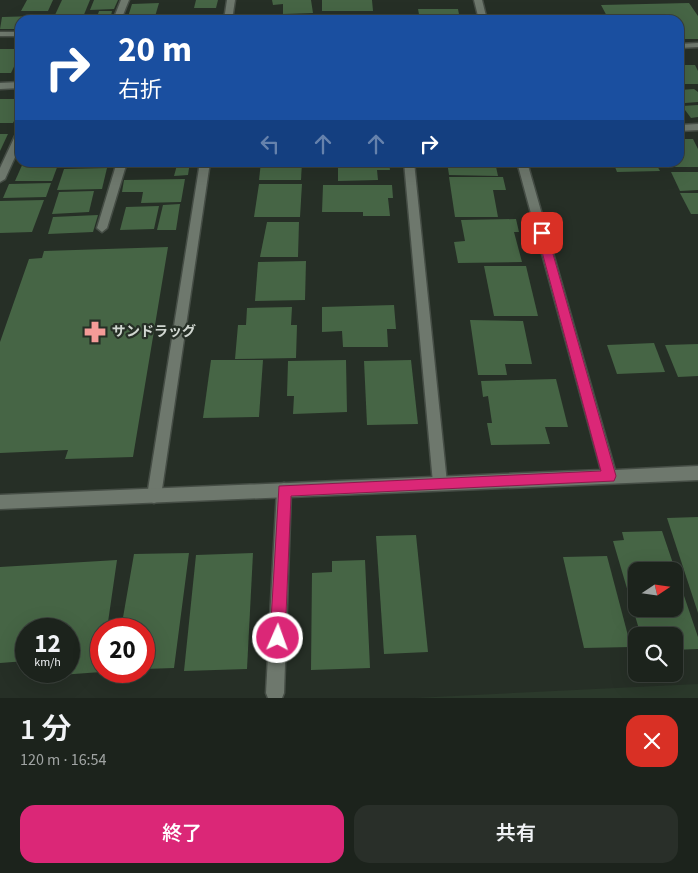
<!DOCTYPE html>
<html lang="ja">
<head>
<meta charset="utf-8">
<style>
  body { margin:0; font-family:"Source Sans 3","Noto Sans JP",sans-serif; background:#292f29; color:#f1f3f6; height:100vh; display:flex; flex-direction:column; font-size:19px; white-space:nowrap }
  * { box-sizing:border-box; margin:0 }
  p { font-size:16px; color:#a0a4a3 }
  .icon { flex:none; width:28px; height:28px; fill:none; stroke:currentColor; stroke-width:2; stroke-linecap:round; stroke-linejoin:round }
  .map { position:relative; height:698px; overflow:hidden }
  .panel { display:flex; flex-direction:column; background:#1c231c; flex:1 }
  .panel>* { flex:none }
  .banner { position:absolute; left:15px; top:15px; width:669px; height:152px; border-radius:15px; box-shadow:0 5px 20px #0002,0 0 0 1px #3a403b; background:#1a4fa0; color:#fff; overflow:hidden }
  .needle { width:32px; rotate:77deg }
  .buttons { position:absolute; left:628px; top:562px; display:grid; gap:10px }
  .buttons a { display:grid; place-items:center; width:55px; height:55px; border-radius:10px; background:#1c231c; box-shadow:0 5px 20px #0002,0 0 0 1px #3a403b; font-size:25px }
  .speed { position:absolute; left:15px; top:618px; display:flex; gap:10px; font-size:25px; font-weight:700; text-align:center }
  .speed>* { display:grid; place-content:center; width:65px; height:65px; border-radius:50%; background:#1c231c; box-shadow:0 5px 20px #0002,0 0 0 1px #3a403b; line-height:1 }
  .speed small { font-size:12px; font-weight:400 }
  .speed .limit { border:8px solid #d22; background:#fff; color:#111 }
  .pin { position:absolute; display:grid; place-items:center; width:42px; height:42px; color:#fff; margin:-21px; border-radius:10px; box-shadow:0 2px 8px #0006 }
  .me { position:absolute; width:55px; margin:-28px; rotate:2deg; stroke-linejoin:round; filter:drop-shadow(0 0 4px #0008) }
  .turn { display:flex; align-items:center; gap:18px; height:105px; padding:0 20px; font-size:22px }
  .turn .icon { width:65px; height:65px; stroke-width:2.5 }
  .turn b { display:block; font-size:35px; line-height:42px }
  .lanes { display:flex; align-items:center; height:48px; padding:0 20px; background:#0003; justify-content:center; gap:25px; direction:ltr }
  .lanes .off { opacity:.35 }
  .round { display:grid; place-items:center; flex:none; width:52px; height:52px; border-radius:15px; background:#292f29 }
  .summary { display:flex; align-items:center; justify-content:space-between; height:85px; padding:0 20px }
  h1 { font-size:30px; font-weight:600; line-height:38px }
  .action { display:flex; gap:10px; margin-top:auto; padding:10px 20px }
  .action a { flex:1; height:58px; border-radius:15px; background:#db2777; color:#fff; font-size:20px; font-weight:600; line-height:58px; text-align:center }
  .action a+a { background:#292f29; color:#f1f3f6 }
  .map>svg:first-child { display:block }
  .built { fill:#2b392b }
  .building { fill:#466545; fill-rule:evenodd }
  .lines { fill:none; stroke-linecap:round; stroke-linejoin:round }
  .lane-casing { stroke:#454d45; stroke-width:3 }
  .street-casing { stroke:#454d45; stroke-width:3 }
  .secondary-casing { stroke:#454d45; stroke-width:3 }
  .lane { fill:#6e786d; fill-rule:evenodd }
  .street { fill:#6e786d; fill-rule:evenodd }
  .secondary { fill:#6e786d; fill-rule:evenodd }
  .route { fill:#db2777; stroke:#8e194d }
  .labels { text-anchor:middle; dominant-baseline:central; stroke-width:4.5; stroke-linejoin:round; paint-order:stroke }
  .poi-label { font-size:14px; font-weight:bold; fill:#d1d7d1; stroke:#262f26; text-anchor:start }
</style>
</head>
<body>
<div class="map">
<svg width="698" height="698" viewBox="0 0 698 698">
  <rect width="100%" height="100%" fill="#262f26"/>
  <path class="built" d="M698 684V698H414Z"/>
  <g class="building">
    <path d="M27 0H53L48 11H21Z"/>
    <path d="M62 0H90L83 17H54Z"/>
    <path d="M94 0H118L114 9 90 10Z"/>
    <path d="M196 0H218L216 8H194Z"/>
    <path d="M272 0H311L313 13 283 14V4L273 5Z"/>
    <path d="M322 0H372L373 11H322Z"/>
    <path d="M159 3 154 20H127L132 4Z"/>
    <path d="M689 3 698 16V39H679V20H609L601 5Z"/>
    <path d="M418 9H458L460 20H420Z"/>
    <path d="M99 11H112L110 20H96Z"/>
    <path d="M36 16 34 20H20V29H0L2 17Z"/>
    <rect x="280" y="18" width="29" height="2"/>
    <path d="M0 49H20V54L11 73H0Z"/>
    <path d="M679 65H695L698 71V84H679Z"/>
    <path d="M694 89 698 92V102L685 103 679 90Z"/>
    <path d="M0 99H20V109L13 123H0Z"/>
    <path d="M698 105V117L691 118 682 106Z"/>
    <path d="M0 134H8L0 151Z"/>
    <path d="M679 139H693L698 149V167H675L673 162H679Z"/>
    <path d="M59 162 52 181H15L23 163Z"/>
    <path d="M68 162H83L82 167H66Z"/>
    <path d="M152 162H190L188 175 174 176 177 165H151Z"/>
    <path d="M261 162H302L301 180H259Z"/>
    <path d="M338 162H389L390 170H377L378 180 338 181Z"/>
    <path d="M447 162H495L498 176 449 175Z"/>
    <path d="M613 162H655L660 171 617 172Z"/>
    <path d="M107 168 102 189 57 190 64 169Z"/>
    <path d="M671 172H698V190L680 191Z"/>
    <path d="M449 177H503L506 190H493L498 217H455Z"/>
    <path d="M185 179 181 202 141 203 143 192H122L124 180Z"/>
    <path d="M51 183 46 197 3 198 9 184Z"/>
    <path d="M259 184H302L300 217H254Z"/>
    <path d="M323 185H392L393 198H388L390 216H363V212H322Z"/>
    <path d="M94 191 89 212 52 214 59 192Z"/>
    <path d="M680 193H698V214H691Z"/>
    <path d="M44 200 32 232 0 233V201Z"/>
    <path d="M180 204 176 230H157L163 205Z"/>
    <path d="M159 206 154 229 120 230 126 207Z"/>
    <path d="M98 215 93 232 48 234 53 217Z"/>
    <path d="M516 219 519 232H514L522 262 458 263 454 242 465 241 461 220Z"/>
    <path d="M267 222H299L298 257H260Z"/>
    <path d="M168 247 133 457 65 459 68 450 0 453V342L29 259 42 258 44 251Z"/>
    <path d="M306 261 305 300 255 301 258 262Z"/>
    <path d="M484 266H526L538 316H494Z"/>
    <path d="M394 305 396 329H387L388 347H343L342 331 322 332V307Z"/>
    <path d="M292 307 291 325H297L296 358 235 359 238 325H246L247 308Z"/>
    <path d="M470 320 523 321 532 364H505L507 375H478Z"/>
    <path d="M654 343 665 372 617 374 607 345Z"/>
    <path d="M698 344V376L678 377 665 345Z"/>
    <path d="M211 360H263L259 417 203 418Z"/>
    <path d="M346 360 347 412 293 414 294 396H287L288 361Z"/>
    <path d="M411 360 418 424 367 425 364 361Z"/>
    <path d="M556 379 568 427H545L550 444 491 445 487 423H492L488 396 483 397 481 381Z"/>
    <path d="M698 517V613L667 518Z"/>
    <path d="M662 531 698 637V649L674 650V636H641L613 541 624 540 622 532ZM636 571H674V609H636Z"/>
    <path d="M416 535 428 652 384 654 376 536Z"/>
    <path d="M189 553 174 668 144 669V629H121L134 554Z"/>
    <path d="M253 553 247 669 184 671 196 555Z"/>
    <path d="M607 556 631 647 584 648 563 557Z"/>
    <path d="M117 560 107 629H101V672L47 676V671H69V629H26V661L0 663V567Z"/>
    <path d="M365 560 370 668 311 670 312 573 332 572V561Z"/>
  </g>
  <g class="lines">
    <g class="lane-casing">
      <g id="lane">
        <path d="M121 0H129L121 20H113Z"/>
        <rect x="0" y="32" width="20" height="4"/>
        <path d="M20 133V146L5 179 0 182V168L15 136Z"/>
        <path d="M117 162H127L107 228 102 232 97 228Z"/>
        <path d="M284 483 289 485 291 490 284 693 282 698H268L266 693 277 490 279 485Z"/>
      </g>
    </g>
    <g class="street-casing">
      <g id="street">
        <path d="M227 0H235L232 20H224Z"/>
        <path d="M698 43V47L679 48V44Z"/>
        <path d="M698 124V130L679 131V125Z"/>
        <path d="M200 162H210L161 496 159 501 154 503 149 501 147 496Z"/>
        <path d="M404 162H414L447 483 445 488 440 490 435 488 433 483Z"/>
      </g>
    </g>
    <g class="secondary-casing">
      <g id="secondary">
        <path d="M474 0H482L487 20H479Z"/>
        <path d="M20 82V88L0 89V83Z"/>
        <path d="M517 162H527L615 470 698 466V480L0 509V495L601 470Z"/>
      </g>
    </g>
    <use href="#lane" class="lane"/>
    <use href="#street" class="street"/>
    <use href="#secondary" class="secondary"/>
  </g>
  <path class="route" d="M542 230 547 233 616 476 614 481 291 496 285 638 283 643 278 645 272 643 270 638 279 486 601 471 537 233Z"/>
  <defs>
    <g id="pharmacy-bare" transform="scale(1.725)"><path d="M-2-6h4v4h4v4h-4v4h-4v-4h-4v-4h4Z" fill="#f59b98" stroke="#262f26" stroke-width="2.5" paint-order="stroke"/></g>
  </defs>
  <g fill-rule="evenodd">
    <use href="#pharmacy-bare" x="95" y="332"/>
  </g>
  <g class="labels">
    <g class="poi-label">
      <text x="112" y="332">サンドラッグ</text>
    </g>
  </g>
</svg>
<div class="buttons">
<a><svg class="needle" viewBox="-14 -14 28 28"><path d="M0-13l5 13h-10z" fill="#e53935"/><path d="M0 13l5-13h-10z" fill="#a0a4a3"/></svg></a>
<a><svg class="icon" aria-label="search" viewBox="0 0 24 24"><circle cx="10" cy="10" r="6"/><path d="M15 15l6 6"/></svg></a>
</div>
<div class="speed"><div>12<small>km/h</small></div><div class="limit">20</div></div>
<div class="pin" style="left:542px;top:233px;background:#d93025"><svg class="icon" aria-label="arrive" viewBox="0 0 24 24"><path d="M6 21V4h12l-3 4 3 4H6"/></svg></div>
<svg class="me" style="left:278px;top:638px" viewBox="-20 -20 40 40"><circle r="17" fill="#db2777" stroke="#fff" stroke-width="3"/><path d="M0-11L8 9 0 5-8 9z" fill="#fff"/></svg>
<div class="banner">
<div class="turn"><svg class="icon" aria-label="right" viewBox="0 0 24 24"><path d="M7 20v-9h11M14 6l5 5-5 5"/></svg><div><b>20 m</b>右折</div></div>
<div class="lanes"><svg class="icon off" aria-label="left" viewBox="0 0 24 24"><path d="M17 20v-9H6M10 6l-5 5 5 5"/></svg><svg class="icon off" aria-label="ahead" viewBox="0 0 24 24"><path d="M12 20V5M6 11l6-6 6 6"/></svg><svg class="icon off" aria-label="ahead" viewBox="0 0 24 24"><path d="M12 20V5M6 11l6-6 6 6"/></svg><svg class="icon" aria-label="right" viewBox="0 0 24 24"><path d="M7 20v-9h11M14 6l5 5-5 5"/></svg></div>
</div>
</div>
<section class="panel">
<div class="summary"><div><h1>1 分</h1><p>120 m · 16:54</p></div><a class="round" style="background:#d93025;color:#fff"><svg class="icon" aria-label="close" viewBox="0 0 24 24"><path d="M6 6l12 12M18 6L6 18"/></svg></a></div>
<div class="action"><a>終了</a><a>共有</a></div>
</section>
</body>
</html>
